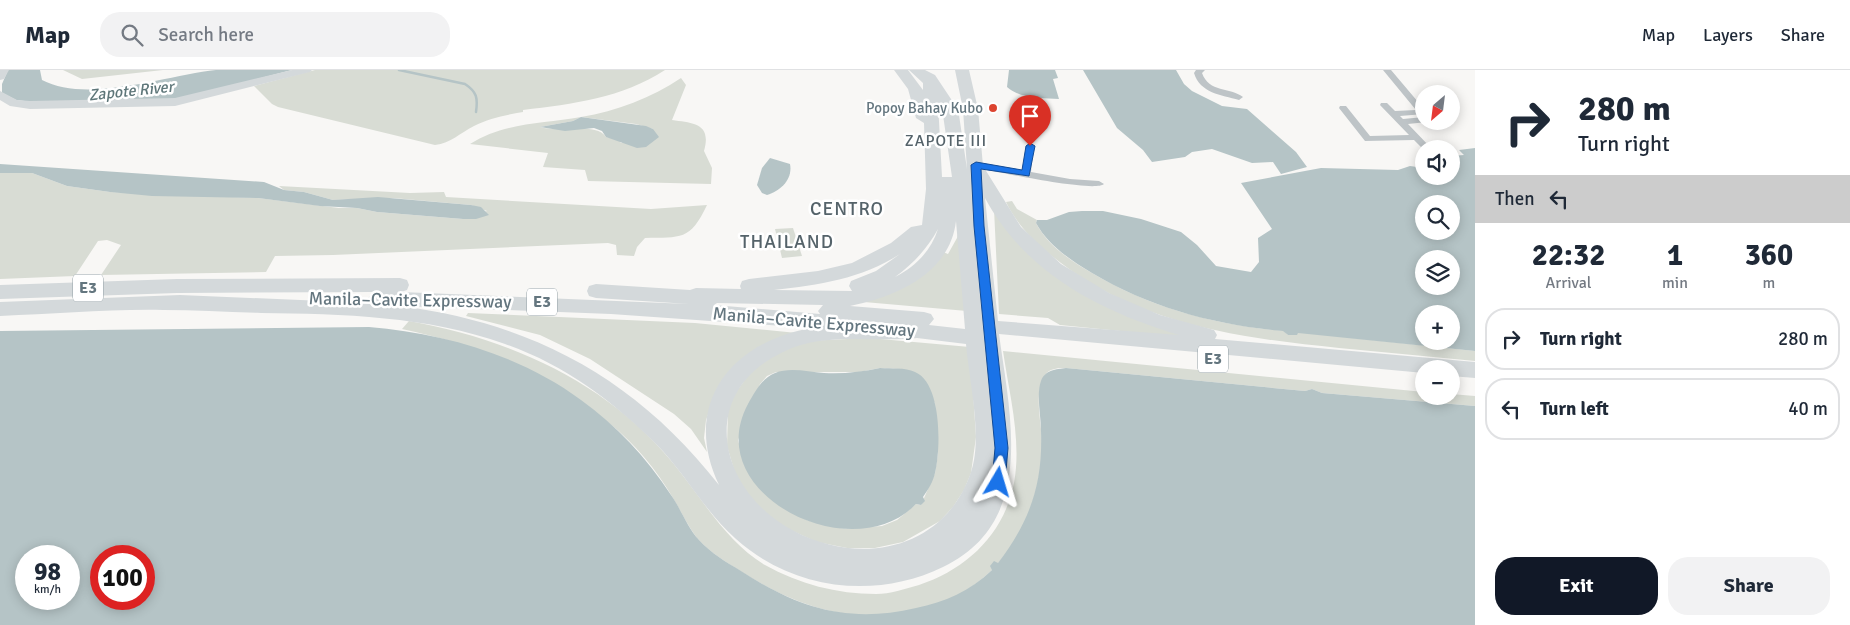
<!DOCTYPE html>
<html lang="en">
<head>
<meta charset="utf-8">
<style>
  body { margin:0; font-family:Signika,sans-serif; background:#f2f2f3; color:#1f2937; height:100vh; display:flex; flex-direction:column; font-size:19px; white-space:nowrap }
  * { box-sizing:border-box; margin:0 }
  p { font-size:16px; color:#747a83 }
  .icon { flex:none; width:28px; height:28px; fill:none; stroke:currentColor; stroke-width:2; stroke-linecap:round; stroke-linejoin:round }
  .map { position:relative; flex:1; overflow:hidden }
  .panel { display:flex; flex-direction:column; background:#fff; width:375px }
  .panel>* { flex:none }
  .top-card { background:#fff; color:#1f2937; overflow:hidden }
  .needle { width:32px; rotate:208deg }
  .buttons { position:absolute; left:1415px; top:15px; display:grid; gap:10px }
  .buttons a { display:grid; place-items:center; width:45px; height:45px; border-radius:50%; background:#fff; box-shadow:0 2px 12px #0003; font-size:25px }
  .speed { position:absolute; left:15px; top:475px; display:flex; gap:10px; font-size:25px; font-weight:700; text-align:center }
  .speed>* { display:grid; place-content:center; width:65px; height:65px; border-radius:50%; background:#fff; box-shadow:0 2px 12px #0003; line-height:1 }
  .speed small { font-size:12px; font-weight:400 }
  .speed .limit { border:8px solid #d22; background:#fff; color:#111 }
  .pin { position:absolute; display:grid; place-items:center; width:42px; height:42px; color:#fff; margin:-51px -21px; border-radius:50% 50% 50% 0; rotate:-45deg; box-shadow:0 0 5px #0007 }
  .pin .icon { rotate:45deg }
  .me { position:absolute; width:55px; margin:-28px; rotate:7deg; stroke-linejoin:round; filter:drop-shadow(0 0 4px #0008) }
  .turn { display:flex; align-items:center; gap:18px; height:105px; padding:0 20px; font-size:22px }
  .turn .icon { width:65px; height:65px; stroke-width:2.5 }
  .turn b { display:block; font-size:35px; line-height:42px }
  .then { display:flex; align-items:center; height:48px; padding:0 20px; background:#0003; gap:10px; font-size:19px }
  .eta { display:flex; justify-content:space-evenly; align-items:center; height:85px; text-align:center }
  .eta b { font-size:30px; font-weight:800; line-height:35px }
  .action { display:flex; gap:10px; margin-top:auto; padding:10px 20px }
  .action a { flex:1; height:58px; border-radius:20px; background:#111827; color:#fff; font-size:20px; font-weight:800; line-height:58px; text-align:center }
  .action a+a { background:#f2f2f3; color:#1f2937 }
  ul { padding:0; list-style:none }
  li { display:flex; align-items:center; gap:15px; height:62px; margin:0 10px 8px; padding:0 10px; border:2px solid #e0e1e3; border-radius:20px }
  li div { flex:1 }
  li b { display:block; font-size:19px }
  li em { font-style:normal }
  header { display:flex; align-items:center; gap:30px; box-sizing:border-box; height:70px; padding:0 25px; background:#fff; border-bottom:1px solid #e0e1e3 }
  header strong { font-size:24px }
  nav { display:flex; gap:28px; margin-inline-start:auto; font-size:18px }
  .search { width:350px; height:45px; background:#f2f2f3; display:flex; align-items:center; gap:12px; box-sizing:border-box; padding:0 18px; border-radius:20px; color:#747a83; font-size:19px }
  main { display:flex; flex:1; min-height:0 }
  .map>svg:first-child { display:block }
  .green { fill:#d8dcd4; fill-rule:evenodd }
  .water { fill:#b5c4c6; fill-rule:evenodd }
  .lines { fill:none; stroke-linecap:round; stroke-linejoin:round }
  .stream { stroke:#b5c4c6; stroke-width:2.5 }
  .street { fill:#bec4c7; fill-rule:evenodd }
  .secondary { fill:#d4d9db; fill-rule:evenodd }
  .highway { fill:#d4d9db; fill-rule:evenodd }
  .route { fill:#1a73e8; stroke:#114b97 }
  .poi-dot { fill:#dc4430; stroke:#fff; stroke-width:2 }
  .labels { text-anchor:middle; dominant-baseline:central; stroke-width:5; stroke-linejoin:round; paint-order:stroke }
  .far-poi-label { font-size:15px; fill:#64767f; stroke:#fff; text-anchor:end }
  .far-water-label { font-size:16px; font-style:italic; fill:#5e7679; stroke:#fff }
  .far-quarter-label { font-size:16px; letter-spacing:1px; fill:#55636a; stroke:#fff }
  .shield { fill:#fff; stroke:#929fa5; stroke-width:1 }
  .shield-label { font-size:16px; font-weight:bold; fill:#64767f }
  .street-label { font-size:18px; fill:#64767f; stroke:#fff }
  .neighbourhood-label { font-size:19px; letter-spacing:1px; fill:#55636a; stroke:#fff }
</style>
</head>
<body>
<header>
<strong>Map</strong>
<div class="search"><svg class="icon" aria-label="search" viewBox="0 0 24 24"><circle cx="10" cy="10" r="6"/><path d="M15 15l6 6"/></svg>Search here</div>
<nav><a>Map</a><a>Layers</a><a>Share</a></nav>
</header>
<main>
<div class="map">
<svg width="1475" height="555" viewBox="0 0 1475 555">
  <rect width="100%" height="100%" fill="#f8f7f5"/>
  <g class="green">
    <path d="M63 0H163L82 9Z"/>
    <path d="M315 0H665C622 28 573 34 523 40V42C506 45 489 48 474 56 460 63 451 73 435 75L278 37 272 34 254 16Z"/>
    <path d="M681 8 686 15 672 50C693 53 712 53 704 81L712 98 711 114 588 111 585 100 543 97 548 83 470 74C504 52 543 54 581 47 617 41 651 28 681 8ZM581 47 636 54 653 59 621 73 618 69 606 67C596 52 558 63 540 57L573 51Z"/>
    <path d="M0 103H32L67 116 110 122 258 128 339 138H357L377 142 463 149 487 141 471 135 393 128 333 130 304 122 284 120 279 116 410 123 444 122 446 127 651 139 707 135C690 171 681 167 645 168L637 177 634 186 617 185 616 175 608 173 333 185 275 186 266 202 101 205 121 175 107 170 98 171 75 206 0 209Z"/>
    <path d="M1012 131 1017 139 1037 150 1036 153C1048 176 1071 191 1092 203 1151 238 1216 255 1284 261L1288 265H1296L1298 262 1475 281V291C1430 287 1385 282 1339 278 1241 268 1142 255 1061 193 1039 177 1018 157 1006 132Z"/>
    <path d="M994 139 1053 200 1201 269 1060 255 1048 248 999 244Z"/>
    <path d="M960 154 967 241 864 232 943 182 948 184 957 168Z"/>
    <path d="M793 158 802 186 782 188 775 159Z"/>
    <path d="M468 243 695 253 797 263 713 331 706 350 704 368 707 382 691 359 674 344 590 289 540 265 466 246Z"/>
    <path d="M409 251C510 269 607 312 673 393 702 428 725 471 765 495 799 514 837 524 876 524 890 524 905 519 919 515 967 499 1004 464 1014 413 1022 370 1009 323 1003 281L1424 322V326H1451V324L1475 326V336L1322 323 1312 319 1305 321 1066 298C1060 298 1049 298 1045 305 1033 323 1042 354 1042 374 1042 434 1011 499 956 526 938 535 917 539 897 543 842 553 787 531 742 502 726 492 709 482 697 468 687 455 681 441 673 428 656 399 635 374 609 353 546 300 481 276 402 259Z"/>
    <path d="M869 268 970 277 976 367 971 403 964 420 953 437 940 451 903 472 875 478H847L817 472 788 459 766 444 738 413 727 376 728 340 733 326 759 291 805 271ZM880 298 902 299 935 333 938 384 935 403 921 435 916 434 897 450 882 456 845 459 825 455 806 450 745 396 738 370 760 314 767 306 776 302H859Z"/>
  </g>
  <g class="water">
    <path d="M8 0H40L42 10C87 34 168 5 216 0 240 0 267 0 292 0L175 30 42 33 16 30 2 23V14Z"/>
    <path d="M1009 0H1055L1058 8 1053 9 1059 29C1043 28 1020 29 1007 17Z"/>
    <path d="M1083 0H1176L1184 14 1192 21 1222 36 1247 39 1296 82 1307 97 1281 104 1273 92 1252 93 1212 79 1192 82 1185 87 1152 92 1143 80 1117 58Z"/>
    <path d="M581 47 646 56 653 59 659 67 646 77 637 78 606 67 602 61 594 58 565 61 540 57 573 51Z"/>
    <path d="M1475 78V281L1298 263 1297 265H1288L1283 261C1215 255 1151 238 1092 203 1070 190 1048 175 1036 153L1037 150H1047L1069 142 1082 141H1103L1141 149 1181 162 1197 175 1216 196 1251 202 1259 192 1258 168 1272 159 1241 113 1321 98 1398 100 1410 96 1424 98V106H1451V86L1464 85 1459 80ZM1424 134H1451V161H1424ZM1424 189H1451V216H1424ZM1424 244H1451V271H1424Z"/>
    <path d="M770 88 790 94C793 109 781 121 767 125L762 123 757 115 762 98Z"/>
    <path d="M0 94 264 112 284 120 304 122 333 130 378 127 471 135 481 137 489 145 476 149H463L377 142 357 138 320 136 258 128 152 126 110 122 67 116 32 103H0Z"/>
    <path d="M369 257C443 263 520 285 581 330 617 356 646 387 671 425 681 439 687 457 699 470 711 483 726 492 741 501 798 538 848 554 916 538 945 532 970 521 992 500L990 496 994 491 998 493C1030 451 1043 414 1041 361 1041 345 1036 325 1041 311 1045 300 1056 299 1066 298L1305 321 1312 319 1322 323 1475 336V555H0V261ZM69 486V529H26V486ZM144 486V529H101V486Z"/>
    <path d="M880 298C891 299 905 297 915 302 942 313 941 379 935 403 933 412 928 420 923 427L925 431 921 435 916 434C854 500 699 425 748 334 755 322 762 308 775 303 790 297 808 302 824 303 843 304 862 302 880 298Z"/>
  </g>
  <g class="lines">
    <path class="stream" d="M399 0 465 14C477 22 478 28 476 42"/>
    <g class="street">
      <path d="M1196 0H1205L1202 3C1209 23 1230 17 1243 27L1239 30C1221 25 1200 23 1194 3Z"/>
      <path d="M1383 0H1391L1424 39V44L1400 46 1403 49 1424 47V51L1427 52 1408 54 1432 79 1424 80 1414 70 1365 71 1339 38 1340 36H1346L1370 66 1409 65 1380 35 1381 33H1387L1395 41 1416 40Z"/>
      <path d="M1030 73 1034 76 1031 102 1070 109 1099 111 1104 114C1094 123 995 101 976 98L971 95 976 92 1022 100 1026 76Z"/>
    </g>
    <g class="secondary">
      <path d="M0 0H9L4 9 0 10Z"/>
      <path d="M292 0H312L310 2 175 36 30 39 10 36 0 30V21L17 30 30 31 175 28Z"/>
    </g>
    <path class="highway" d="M894 0H908L923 20V13L909 0H925L935 5 953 32 959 45 967 99 963 39 955 0H969L978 39 983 96 1021 157 1061 194 1109 223 1160 245 1214 260 1217 265 1215 269 1475 292V308L1451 306V299H1424V303L999 264C1010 346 1037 452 943 497 875 530 793 520 736 469 705 442 685 403 656 374 614 332 563 294 505 274 427 246 343 244 261 243 228 242 195 240 163 240 109 239 54 244 0 246V232L180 225 370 233 368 228 374 222 177 223 0 229V215L177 209 400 208 407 210 409 215 407 220 401 222 689 234 596 228 589 226 587 221 589 216 596 214 690 220 696 218 741 219 740 216 742 211 749 209 818 201 852 193 891 173 911 157 922 155 926 119 924 53 916 48 908 19ZM938 33 943 45 952 107H942ZM985 128C1026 204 1100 241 1179 265L998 251ZM956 151 965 259 929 255 934 249 931 244 924 242 850 236C895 227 950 204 956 151ZM938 159C931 181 915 197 895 207 913 194 927 179 938 159ZM900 184 876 201 851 211 849 216 852 221 774 220C819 215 861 209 900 184ZM717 233 823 235 818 241 820 244 714 235ZM400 236 611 244 812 258C730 272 681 335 719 415 636 309 533 253 400 236ZM852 250 896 254H853ZM917 268 966 274C969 311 983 367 971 402 945 479 862 497 794 461 719 422 695 324 783 282 824 261 873 273 917 268Z"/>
  </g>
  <path class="route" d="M1030 73 1035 76 1029 106 981 99 984 156 1008 378 1005 412 1003 416 998 417 994 416 992 412 995 378 974 156 971 95 976 92 1022 100 1026 76Z"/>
  <circle class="poi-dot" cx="993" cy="38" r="5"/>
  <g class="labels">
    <g class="far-poi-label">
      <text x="983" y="38">Popoy Bahay Kubo</text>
    </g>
    <g class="far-water-label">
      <text transform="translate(131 21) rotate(-6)">Zapote River</text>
    </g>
    <g class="far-quarter-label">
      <text x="946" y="71">ZAPOTE III</text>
    </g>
    <g class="shield">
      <rect x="73" y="204.5" width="30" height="27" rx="4"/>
      <rect x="527" y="218.5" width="30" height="27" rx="4"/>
      <rect x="1198" y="275.5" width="30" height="27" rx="4"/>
    </g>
    <g class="shield-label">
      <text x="88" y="218">E3</text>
      <text x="542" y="232">E3</text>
      <text x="1213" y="289">E3</text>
    </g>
    <g class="street-label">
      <text transform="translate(410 230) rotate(1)">Manila–Cavite Expressway</text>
      <text transform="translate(814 252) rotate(5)">Manila–Cavite Expressway</text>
    </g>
    <g class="neighbourhood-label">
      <text x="847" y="139">CENTRO</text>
      <text x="787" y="172">THAILAND</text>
    </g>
  </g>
</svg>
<div class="buttons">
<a><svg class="needle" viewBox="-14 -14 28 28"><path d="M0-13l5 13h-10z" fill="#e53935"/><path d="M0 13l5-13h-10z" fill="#747a83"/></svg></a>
<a><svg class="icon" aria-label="sound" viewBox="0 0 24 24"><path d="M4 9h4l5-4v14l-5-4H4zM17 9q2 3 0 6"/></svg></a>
<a><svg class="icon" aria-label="search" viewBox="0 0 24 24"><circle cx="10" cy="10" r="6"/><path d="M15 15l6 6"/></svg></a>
<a><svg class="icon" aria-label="layers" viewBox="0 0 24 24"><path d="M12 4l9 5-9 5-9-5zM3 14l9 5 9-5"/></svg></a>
<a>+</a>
<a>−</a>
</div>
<div class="speed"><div>98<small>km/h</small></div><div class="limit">100</div></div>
<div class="pin" style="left:1030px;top:76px;background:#d93025"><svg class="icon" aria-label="arrive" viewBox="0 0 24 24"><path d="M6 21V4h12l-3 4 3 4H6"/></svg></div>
<svg class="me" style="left:998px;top:412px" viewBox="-20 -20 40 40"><path d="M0-17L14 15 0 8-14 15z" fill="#1a73e8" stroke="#fff" stroke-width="4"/></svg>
</div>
<section class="panel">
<div class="top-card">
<div class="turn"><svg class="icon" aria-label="right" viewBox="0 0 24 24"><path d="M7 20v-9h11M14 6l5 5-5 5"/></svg><div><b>280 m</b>Turn right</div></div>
<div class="then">Then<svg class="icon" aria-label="left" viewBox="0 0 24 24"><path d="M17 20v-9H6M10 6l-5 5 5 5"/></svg></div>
</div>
<div class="eta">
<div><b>22:32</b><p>Arrival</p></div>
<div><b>1</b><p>min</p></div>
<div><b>360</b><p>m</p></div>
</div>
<ul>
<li><svg class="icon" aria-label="right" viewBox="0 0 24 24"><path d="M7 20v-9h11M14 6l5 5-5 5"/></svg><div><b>Turn right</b></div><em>280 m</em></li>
<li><svg class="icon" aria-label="left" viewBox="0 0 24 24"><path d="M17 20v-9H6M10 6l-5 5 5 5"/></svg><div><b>Turn left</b></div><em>40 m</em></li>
</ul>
<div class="action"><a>Exit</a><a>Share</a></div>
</section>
</main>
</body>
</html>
